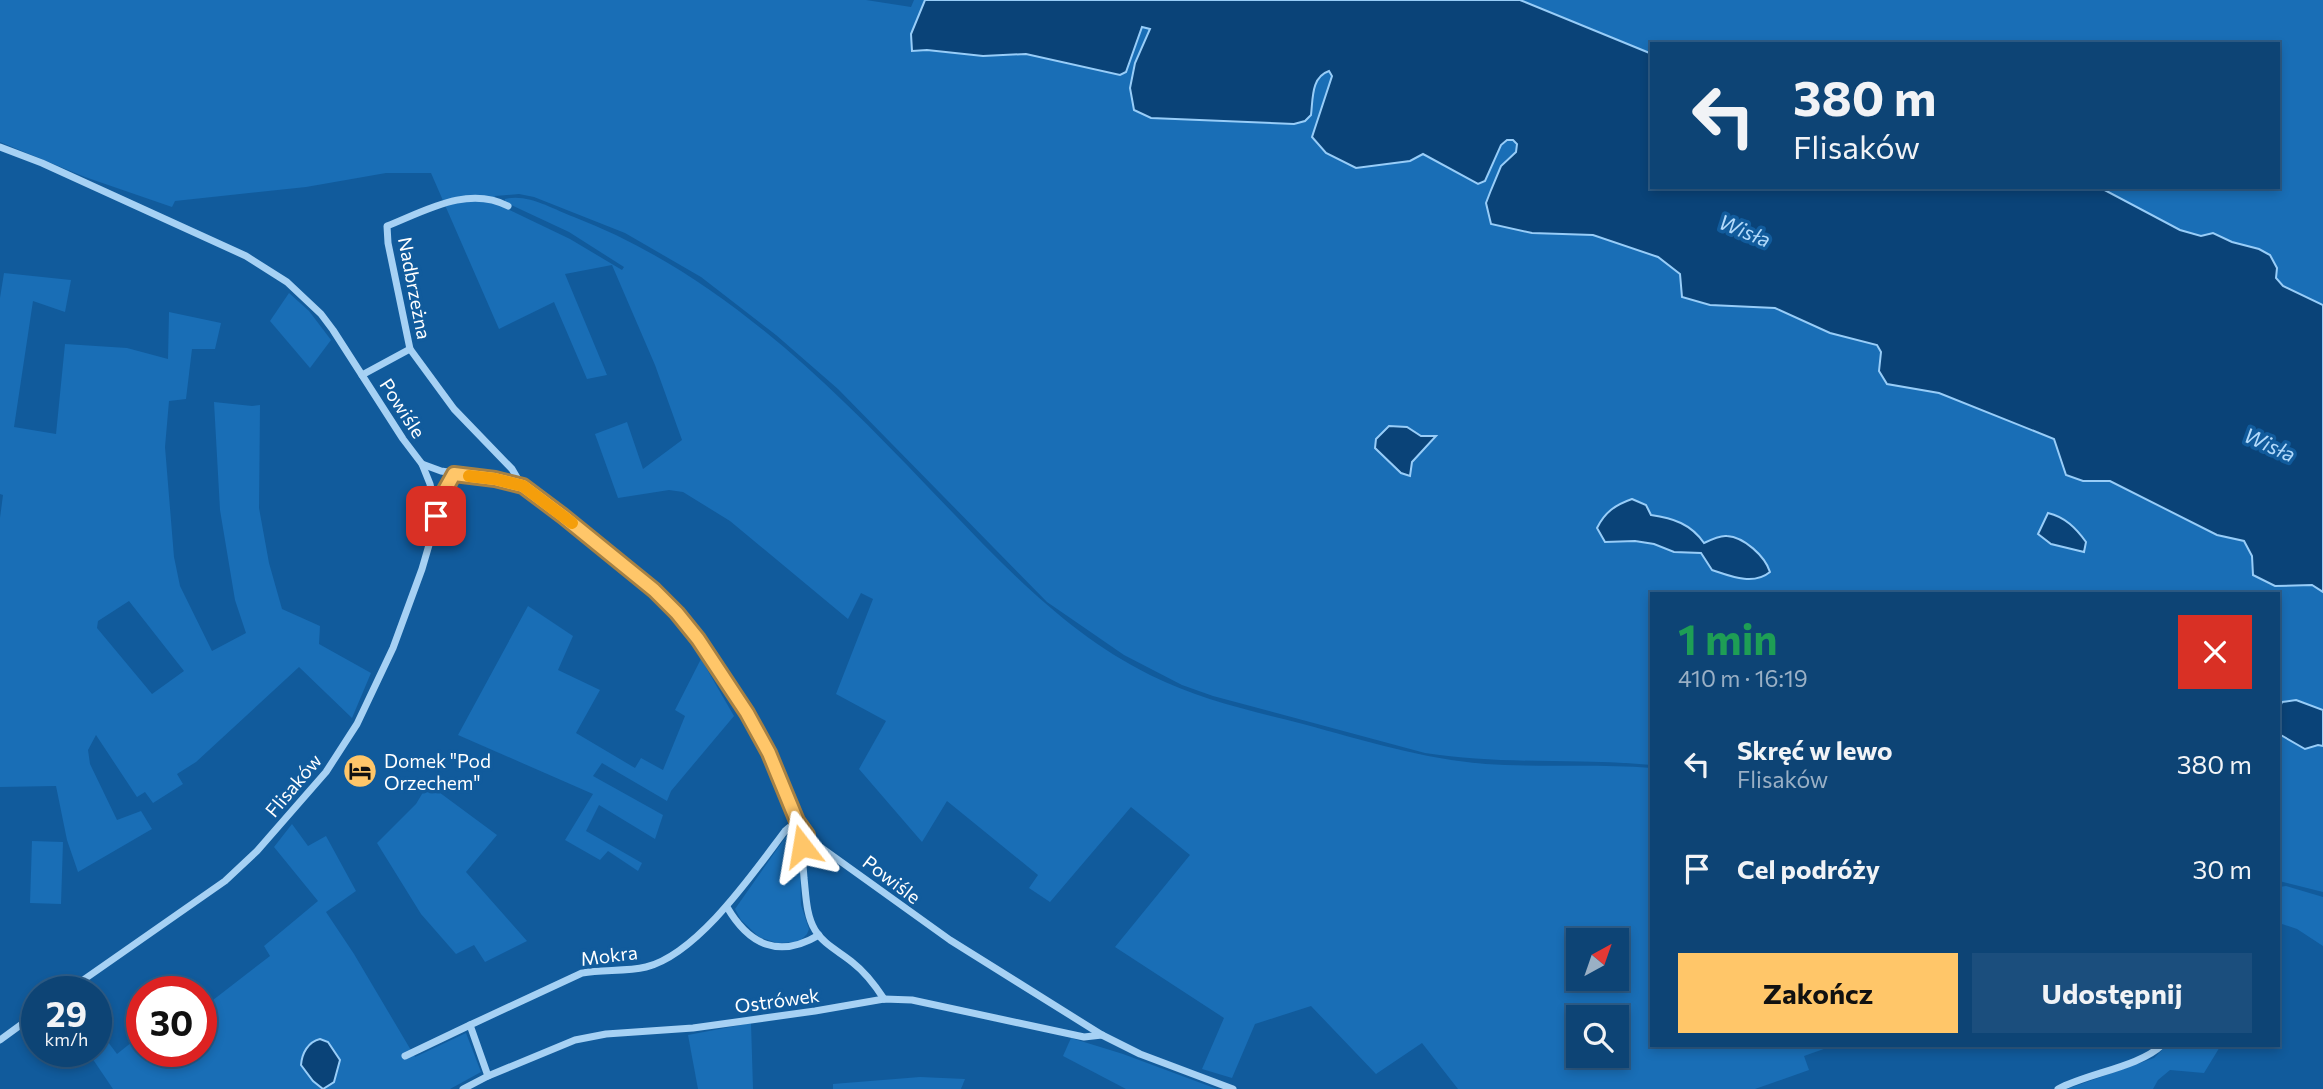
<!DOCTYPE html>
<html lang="pl">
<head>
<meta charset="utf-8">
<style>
  body { margin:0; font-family:Commissioner,sans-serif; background:#1b4e7d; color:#f1f3f6; height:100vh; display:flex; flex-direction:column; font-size:26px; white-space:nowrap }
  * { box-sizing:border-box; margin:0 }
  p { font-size:23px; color:#9ab0c5 }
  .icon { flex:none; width:38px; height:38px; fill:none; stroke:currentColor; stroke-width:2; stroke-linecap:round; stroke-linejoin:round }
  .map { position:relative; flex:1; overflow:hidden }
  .panel { position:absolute; left:1650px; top:592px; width:630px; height:455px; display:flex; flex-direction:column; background:#0d4475; border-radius:0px; box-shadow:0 4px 10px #0003,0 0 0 2px #2d5c87 }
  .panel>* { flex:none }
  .guide { position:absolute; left:1650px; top:42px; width:630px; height:147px; border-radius:0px; box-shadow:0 4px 10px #0003,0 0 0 2px #2d5c87; background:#0d4475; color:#f1f3f6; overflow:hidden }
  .needle { width:46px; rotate:40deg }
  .fabs { position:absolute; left:1566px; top:928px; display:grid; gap:14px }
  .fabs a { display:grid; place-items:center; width:63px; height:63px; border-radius:0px; background:#0d4475; box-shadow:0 4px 10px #0003,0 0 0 2px #2d5c87; font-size:35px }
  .speed { position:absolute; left:21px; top:976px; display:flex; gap:14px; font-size:35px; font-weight:700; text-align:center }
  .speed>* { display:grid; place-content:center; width:91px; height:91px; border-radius:50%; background:#0d4475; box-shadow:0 4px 10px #0003,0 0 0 2px #2d5c87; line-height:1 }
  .speed small { font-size:18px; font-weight:400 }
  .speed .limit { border:10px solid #d22; background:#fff; color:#111 }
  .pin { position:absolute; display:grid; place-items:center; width:60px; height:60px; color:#fff; margin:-30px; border-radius:14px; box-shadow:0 4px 10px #0006 }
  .me { position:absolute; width:77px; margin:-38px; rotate:346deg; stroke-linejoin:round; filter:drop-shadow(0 0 5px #0008) }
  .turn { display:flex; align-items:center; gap:24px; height:147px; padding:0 28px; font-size:32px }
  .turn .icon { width:91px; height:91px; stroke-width:2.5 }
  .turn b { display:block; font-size:49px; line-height:60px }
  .round { display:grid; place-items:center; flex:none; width:74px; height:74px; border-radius:0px; background:#1b4e7d }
  .summary { display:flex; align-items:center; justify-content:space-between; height:119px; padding:0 28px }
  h1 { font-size:42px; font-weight:700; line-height:52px; color:#1e9e55 }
  .cta { display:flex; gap:14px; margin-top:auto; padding:14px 28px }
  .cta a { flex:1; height:80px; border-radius:0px; background:#ffc669; color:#111; font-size:28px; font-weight:700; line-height:80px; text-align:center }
  .cta a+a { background:#1b4e7d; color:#f1f3f6 }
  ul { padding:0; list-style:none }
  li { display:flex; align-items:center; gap:21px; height:105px; padding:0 28px }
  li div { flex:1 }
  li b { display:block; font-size:26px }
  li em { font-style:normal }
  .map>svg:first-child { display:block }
  .green { fill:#196eb6; fill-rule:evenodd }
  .water { fill:#0a4378; stroke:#98cdf8; stroke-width:2 }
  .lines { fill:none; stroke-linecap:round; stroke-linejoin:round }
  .minor { stroke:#a6d1f4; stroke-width:7 }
  .route-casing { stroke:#a68144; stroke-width:18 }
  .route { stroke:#ffc669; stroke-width:12 }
  .slow { stroke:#f59e0b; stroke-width:12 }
  .labels { text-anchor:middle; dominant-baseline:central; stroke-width:7; stroke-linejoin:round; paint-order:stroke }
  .street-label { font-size:19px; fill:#fff; stroke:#115b9c }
  .poi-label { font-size:19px; fill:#fff; stroke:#115b9c; text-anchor:start }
  .water-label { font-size:21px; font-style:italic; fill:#b2dafb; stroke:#115b9c }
</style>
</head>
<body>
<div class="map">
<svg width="2323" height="1089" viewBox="0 0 2323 1089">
  <rect width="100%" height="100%" fill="#115b9c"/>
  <g class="green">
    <path d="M0 0H866L911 7 914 0H925L912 51 927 50 983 56 1026 54 1120 75 1126 72 1142 27 1151 29 1135 63 1245 121 1294 124 1311 115C1313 99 1311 77 1329 71L1332 76 1312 137 1410 161 1423 154 1452 171 1494 163 1501 145 1507 140 1513 139 1517 144 1516 152 1501 166 1486 203 1532 233 1593 235 1658 257 1680 274 1710 305 1775 308 1830 333 1878 345C1885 360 1876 365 1887 384L1939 393 2054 439 2083 481H2110L2217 535 2244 541 2274 586 2312 585 2323 592V892L2279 881 2278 593H1652V765C1576 758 1501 765 1425 753L1213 696 1182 685 1124 655 1047 602 838 389 776 335 701 277 625 233 534 197 519 194 495 196 497 204 570 239 622 270 624 267 569 232 505 202V199C527 193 553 209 574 217 716 272 824 378 927 486 995 556 1061 631 1150 675 1198 699 1251 711 1303 724 1369 742 1436 763 1505 765 1554 767 1603 764 1652 768V1045H1835L1804 1056 1809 1070 1755 1089H1458L1422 1043 1376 1074 1311 1006 1255 1024 1232 1078 1202 1069 1224 1018 1115 947 1190 855 1131 807 1050 902 1029 888 1038 875 947 801 922 842 859 769 886 721 836 694 873 599 861 593 848 619 730 521 683 492 669 490 618 498 595 434 627 422 643 469 682 440 655 365 612 265 565 274 607 375 587 379 554 302 499 329 431 173H386L306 187 175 201 172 207 85 177 0 142ZM1578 940H1617V978H1578ZM1578 1017H1617V1055H1578Z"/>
    <path d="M1520 0H2323V305L2283 286 2276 278 2270 255 2259 249 2232 242 2213 233 2201 236 2180 230 2099 187H2278V44H1652V54Z"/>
    <path d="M4 273 71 280 65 312 33 301 14 427 56 434 65 344 127 348 168 359 169 312 221 323 215 349H192L186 399 169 401 165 447 174 557 180 586 212 651 246 633 235 600 220 510 214 402 252 406 260 405 259 508 269 563 282 609 320 626 319 644 371 673 352 718 299 667 196 762 177 774 183 784 153 803 145 792 137 797 96 735 88 750 90 764 117 820 141 811 152 829 78 872 67 840 56 786 0 787V518L3 495 0 494V298ZM129 601 184 671 152 694 97 628 98 621Z"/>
    <path d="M289 293 309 311 331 340 310 368 270 321Z"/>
    <path d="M528 606 573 636 558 670 600 690 576 733 635 768 641 758 663 770 685 716 675 710 701 659 734 716 671 791 667 801 602 763 593 776 663 815 655 839 599 805 586 831 642 863 638 871 608 851 600 860 565 840 593 794 458 735Z"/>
    <path d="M428 784 497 835 466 872 527 941 485 962 474 945 456 954 421 914 377 843 416 804Z"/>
    <path d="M292 824 308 846 326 836 356 891 326 912 354 954 415 1057 466 1033 481 1072 450 1089H113L88 1052H96V1026L117 1054 142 1034V1052H201V1004L204 1007 270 956 264 946 318 901 274 847Z"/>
    <path d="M787 835 794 837 800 869 801 905 809 929 807 934 799 942 777 943 759 937 741 920 735 909Z"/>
    <path d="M32 841 63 842 61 904 30 903Z"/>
    <path d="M2286 886 2323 897V946L2297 929 2279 923V887Z"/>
    <path d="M751 1023 753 1089H698L688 1035Z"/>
    <path d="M1071 1038 1123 1054 1217 1089H1126L1063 1056Z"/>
    <path d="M2167 1045H2221L2204 1073 2170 1070 2158 1080 2153 1089H2067L2154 1058Z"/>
    <path d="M920 1077 965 1079 961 1089H833V1084Z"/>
  </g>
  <g class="water">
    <path d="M925 0H1520L1652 54V187H2099L2180 230 2201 236 2213 233 2232 242 2259 249 2270 255 2277 268 2276 278 2283 286 2323 305V592L2312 585 2275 586 2253 575 2252 556 2244 541 2217 535 2110 481H2083L2066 475 2054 439 1939 393 1887 384 1879 371 1881 352 1877 345 1830 333 1775 308 1710 305 1682 297 1680 274 1658 257 1593 235 1532 233 1491 224 1486 203 1491 190 1501 166 1516 152 1517 144 1513 140H1507L1501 145 1485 181 1478 184 1423 154 1410 161 1356 168 1326 153 1312 137 1332 76 1329 71C1311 77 1313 99 1311 115L1305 121 1294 124 1151 118 1134 110 1130 88 1135 63 1150 29 1142 27 1126 72 1120 75 1026 54 983 56 927 50 912 51 911 34Z"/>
    <path d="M1389 426 1407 427 1421 436H1436L1412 462 1410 476 1401 473 1375 448 1376 439Z"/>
    <path d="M1632 499 1646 505 1651 515C1673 518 1691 524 1704 543 1710 540 1720 535 1727 536 1744 537 1765 556 1770 572 1753 586 1730 576 1712 570L1701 553 1674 552 1654 544 1635 541 1605 542 1597 528C1605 512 1615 505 1632 499Z"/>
    <path d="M2048 513C2065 517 2076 528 2086 542L2084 552 2051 544 2038 534Z"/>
    <path d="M2296 700 2323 710V746L2318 745 2305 749 2279 734V709L2282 702Z"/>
    <path d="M320 1039 328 1042 340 1060 334 1082 323 1089 313 1081 301 1065C302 1053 308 1042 320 1039Z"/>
  </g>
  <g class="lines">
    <g class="minor">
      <path d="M0 147 42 163 246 256 287 282 321 314 333 330 403 439 422 464 441 471 495 479 523 486 563 516 654 590 677 613 698 639 739 700 769 753 797 821 812 841 950 940 1102 1035 1140 1054 1233 1089"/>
      <path d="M508 206C468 185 425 211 387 226L388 243 410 349 454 409 512 469 522 486"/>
      <path d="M362 375 410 349"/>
      <path d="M422 464 430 484 436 513"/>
      <path d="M807 835C800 849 803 862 804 878 806 895 806 915 815 930 823 944 840 952 852 962 865 972 875 985 884 999"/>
      <path d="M727 907C749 945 779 959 819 935"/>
      <path d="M66 992 225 881 257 851 326 772 357 724 393 648 422 569 445 490 455 474"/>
      <path d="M0 1040 37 1013"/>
      <path d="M405 1056 470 1025"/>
      <path d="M488 1076 470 1025 582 973C603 969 625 972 646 967 698 954 754 872 785 831L797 821"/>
      <path d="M463 1089 488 1076 575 1040 606 1034 693 1028 815 1011 884 999 912 1000 1084 1037 1102 1035"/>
      <path d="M2058 1089C2088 1073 2139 1067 2162 1045"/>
    </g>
  </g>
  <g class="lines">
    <g class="route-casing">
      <path id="route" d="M436 516 445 490 454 474 495 479 523 486 563 516 654 590 677 613 698 639 747 713 769 753 797 821 807 835 802 846"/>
    </g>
    <use href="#route" class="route"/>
    <path class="slow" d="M469 476 495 479 523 486 572 523"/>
  </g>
  <defs>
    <g id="hotel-disc" transform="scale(1.75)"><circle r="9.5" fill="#ffc669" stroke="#115b9c"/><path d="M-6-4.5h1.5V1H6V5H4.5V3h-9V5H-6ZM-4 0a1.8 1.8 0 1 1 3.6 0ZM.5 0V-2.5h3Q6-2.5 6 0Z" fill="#111"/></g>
  </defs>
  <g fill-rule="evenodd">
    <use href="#hotel-disc" x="360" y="771"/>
  </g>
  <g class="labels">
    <g class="street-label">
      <text transform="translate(415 288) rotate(79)">Nadbrzeżna</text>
      <text transform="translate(403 408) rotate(57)">Powiśle</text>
      <text transform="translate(293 785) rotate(-50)">Flisaków</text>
      <text transform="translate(892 879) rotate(37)">Powiśle</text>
      <text transform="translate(609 955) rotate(-7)">Mokra</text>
      <text transform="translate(777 1000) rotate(-8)">Ostrówek</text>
    </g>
    <g class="poi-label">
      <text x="384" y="760">Domek "Pod<tspan x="384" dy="22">Orzechem"</tspan></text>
    </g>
    <g class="water-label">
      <text transform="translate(1745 230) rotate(22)">Wisła</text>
      <text transform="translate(2270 444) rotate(24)">Wisła</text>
    </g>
  </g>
</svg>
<div class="fabs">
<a><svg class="needle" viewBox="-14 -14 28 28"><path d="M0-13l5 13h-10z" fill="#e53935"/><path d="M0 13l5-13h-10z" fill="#9ab0c5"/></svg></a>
<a><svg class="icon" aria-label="search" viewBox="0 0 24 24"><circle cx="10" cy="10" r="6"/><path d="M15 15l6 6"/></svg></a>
</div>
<div class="speed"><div>29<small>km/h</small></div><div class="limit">30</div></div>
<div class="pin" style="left:436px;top:516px;background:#d93025"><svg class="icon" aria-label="arrive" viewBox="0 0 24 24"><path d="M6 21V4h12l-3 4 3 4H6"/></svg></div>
<svg class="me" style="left:802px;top:846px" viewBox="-20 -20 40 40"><path d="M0-17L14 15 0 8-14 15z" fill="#ffc669" stroke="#fff" stroke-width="4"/></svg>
<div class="guide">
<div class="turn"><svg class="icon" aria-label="left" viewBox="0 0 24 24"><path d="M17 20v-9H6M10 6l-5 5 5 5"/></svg><div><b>380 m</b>Flisaków</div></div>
</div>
<section class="panel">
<div class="summary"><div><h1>1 min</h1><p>410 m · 16:19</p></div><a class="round" style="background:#d93025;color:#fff"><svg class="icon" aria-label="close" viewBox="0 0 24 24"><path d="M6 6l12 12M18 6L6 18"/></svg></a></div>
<ul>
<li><svg class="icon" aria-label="left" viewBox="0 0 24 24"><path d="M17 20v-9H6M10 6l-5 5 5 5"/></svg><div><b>Skręć w lewo</b><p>Flisaków</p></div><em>380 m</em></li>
<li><svg class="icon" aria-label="arrive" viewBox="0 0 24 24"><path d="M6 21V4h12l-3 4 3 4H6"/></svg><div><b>Cel podróży</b></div><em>30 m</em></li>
</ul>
<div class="cta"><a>Zakończ</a><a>Udostępnij</a></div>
</section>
</div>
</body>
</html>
